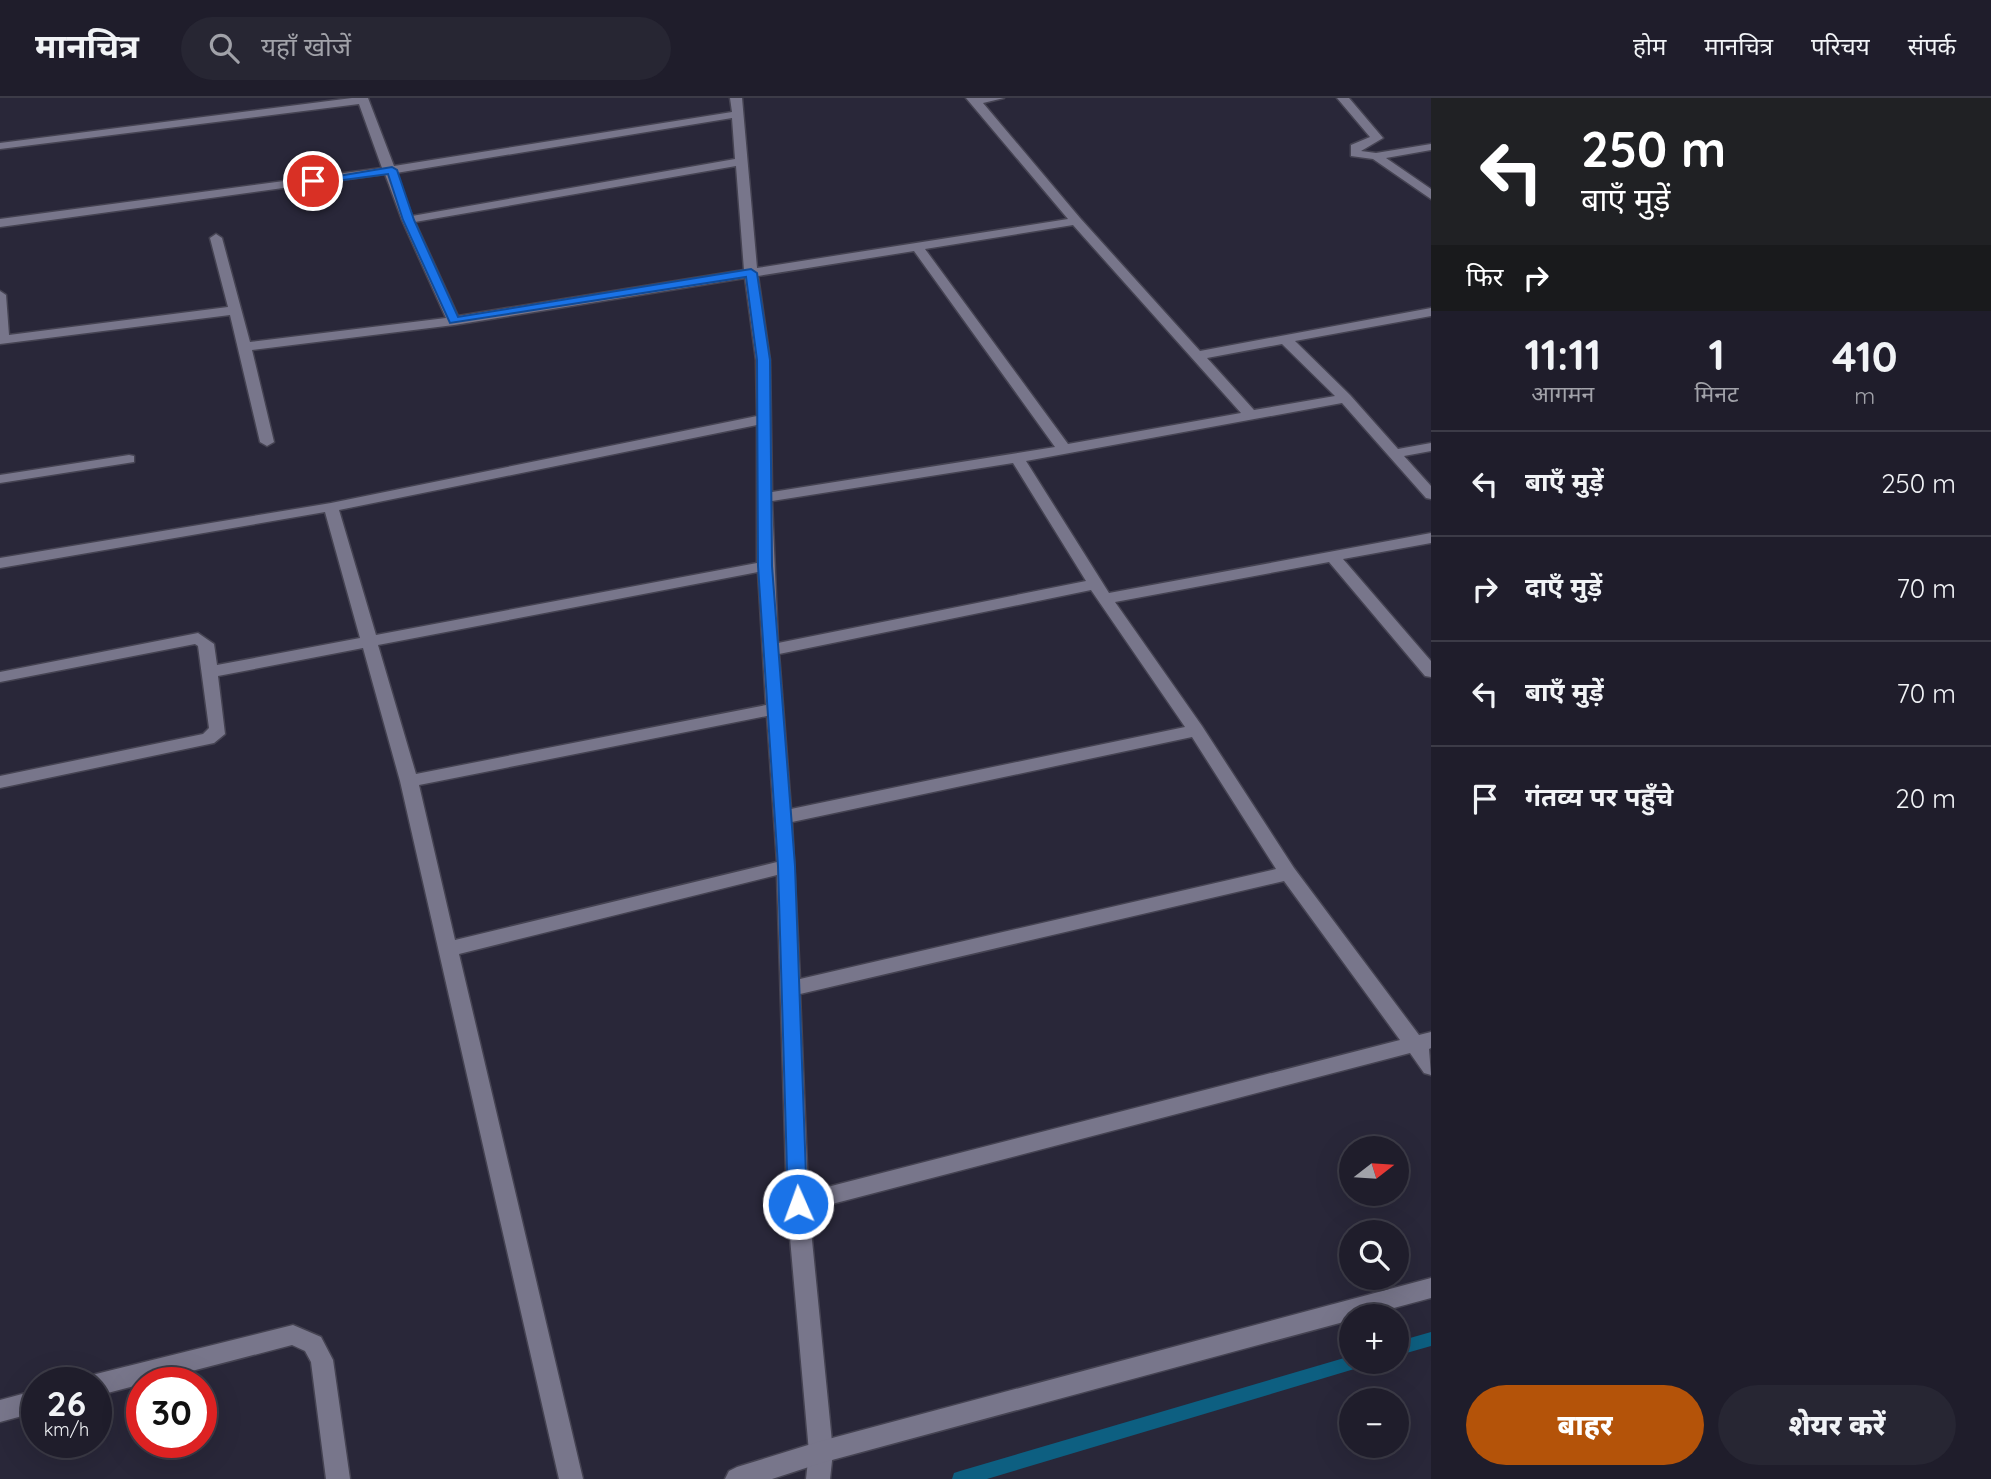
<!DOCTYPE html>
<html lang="hi">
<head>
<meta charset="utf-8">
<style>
  body { margin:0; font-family:Quicksand,"Noto Sans Devanagari",sans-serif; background:#272633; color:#f1f3f6; height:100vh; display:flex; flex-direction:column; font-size:26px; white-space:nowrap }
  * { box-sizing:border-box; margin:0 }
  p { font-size:23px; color:#a1a2a9 }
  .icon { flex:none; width:38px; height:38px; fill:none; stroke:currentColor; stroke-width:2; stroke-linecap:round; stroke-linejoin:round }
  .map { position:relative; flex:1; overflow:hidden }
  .sheet { display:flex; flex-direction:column; background:#1f1d2b; width:560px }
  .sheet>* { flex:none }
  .guide { background:#202124; color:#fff; overflow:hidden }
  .needle { width:46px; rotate:73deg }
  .tools { position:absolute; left:1339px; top:1038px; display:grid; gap:14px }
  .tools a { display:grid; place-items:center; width:70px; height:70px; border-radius:50%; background:#1f1d2b; box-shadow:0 7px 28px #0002,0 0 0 2px #3c3b47; font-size:35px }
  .speed { position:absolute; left:21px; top:1269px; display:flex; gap:14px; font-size:35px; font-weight:700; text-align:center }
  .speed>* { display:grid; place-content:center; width:91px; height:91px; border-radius:50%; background:#1f1d2b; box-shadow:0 7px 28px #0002,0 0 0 2px #3c3b47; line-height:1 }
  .speed small { font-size:18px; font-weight:400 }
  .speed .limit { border:10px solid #d22; background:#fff; color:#111 }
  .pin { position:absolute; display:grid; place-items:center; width:60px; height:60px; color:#fff; margin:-30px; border:4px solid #fff; border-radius:50%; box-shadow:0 2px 7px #0007 }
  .me { position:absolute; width:77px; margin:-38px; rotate:358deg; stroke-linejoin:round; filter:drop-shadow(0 0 5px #0008) }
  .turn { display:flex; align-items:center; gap:24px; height:147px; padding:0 35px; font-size:32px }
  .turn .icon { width:91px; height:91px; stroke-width:2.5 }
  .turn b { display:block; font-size:49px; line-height:60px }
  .then { display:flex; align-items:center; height:66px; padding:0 35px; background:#0003; gap:14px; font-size:26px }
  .eta { display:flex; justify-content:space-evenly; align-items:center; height:119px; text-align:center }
  .eta b { font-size:42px; font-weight:800; line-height:49px }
  .button { display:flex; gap:14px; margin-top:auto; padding:14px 35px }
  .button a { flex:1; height:80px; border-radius:42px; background:#b45309; color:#fff; font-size:28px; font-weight:800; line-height:80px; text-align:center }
  .button a+a { background:#272633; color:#f1f3f6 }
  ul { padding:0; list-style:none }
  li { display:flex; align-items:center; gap:21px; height:105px; padding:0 35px; border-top:2px solid #3c3b47 }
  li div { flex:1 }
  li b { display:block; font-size:26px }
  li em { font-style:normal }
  header { display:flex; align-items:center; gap:42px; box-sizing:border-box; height:98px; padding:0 35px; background:#1f1d2b; border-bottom:2px solid #3c3b47 }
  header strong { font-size:33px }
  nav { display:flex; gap:38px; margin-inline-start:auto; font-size:24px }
  .search { width:490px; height:63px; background:#272633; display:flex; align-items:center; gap:18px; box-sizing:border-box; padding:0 24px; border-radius:38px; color:#a1a2a9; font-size:26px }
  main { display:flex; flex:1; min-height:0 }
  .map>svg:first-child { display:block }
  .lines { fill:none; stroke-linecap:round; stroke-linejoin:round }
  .stream { fill:#0d5f81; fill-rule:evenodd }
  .street-casing { stroke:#454352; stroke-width:3 }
  .secondary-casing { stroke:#454352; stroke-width:3 }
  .street { fill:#78768b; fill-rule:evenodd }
  .secondary { fill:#78768b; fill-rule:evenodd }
  .route { fill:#1a73e8; stroke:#114b97; stroke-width:2 }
</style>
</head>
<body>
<header>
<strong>मानचित्र</strong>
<div class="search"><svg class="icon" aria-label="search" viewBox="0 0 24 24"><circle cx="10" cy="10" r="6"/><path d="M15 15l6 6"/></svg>यहाँ खोजें</div>
<nav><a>होम</a><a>मानचित्र</a><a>परिचय</a><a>संपर्क</a></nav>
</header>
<main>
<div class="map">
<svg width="1431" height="1381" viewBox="0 0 1431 1381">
  <rect width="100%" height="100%" fill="#292739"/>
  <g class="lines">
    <g class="stream">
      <path d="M1431 1234V1248L1396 1258V1244Z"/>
      <path d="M1351 1258V1264H1363L1361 1269 987 1381H952L954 1375 960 1373Z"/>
    </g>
    <g class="street-casing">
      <g id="street">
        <path d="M352 0H368L394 68 732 14 730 0H742L757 170 1068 121 966 0H1004L983 5 1080 120 1200 253 1431 210V218L1295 243 1350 297 1398 351 1431 345V353L1404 358 1431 388V401L1426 400 1342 305 1026 363 1109 495 1431 435V445L1343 461 1431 563V579L1425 578 1329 464 1115 504 1202 628 1294 770 1419 937 1431 934V950L1429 951 1431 977 1424 975 1410 955 809 1112 833 1354 830 1381H806L809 1354 787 1106 777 777 459 856 583 1381H559L400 683 363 550 218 578 225 636 214 645 0 690V678L203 636 209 630 198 548 195 546 0 584V574L198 535 214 546 217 567 360 540 325 414 0 470V460L331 405 757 318 756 262 745 180 454 227 252 252 274 344 267 348 260 344 230 217 0 246V193L6 197 9 237 228 209 210 140 216 136 222 140 250 244 446 220 402 122 385 76 0 129V121L382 70 359 6 0 51V45ZM732 20 735 61 412 118 396 75ZM736 68 744 172 458 218 415 124ZM1073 127 1241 315 1068 346 925 151ZM914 153 1055 349 772 394 770 262 758 178ZM1282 246 1335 298 1254 312 1207 260ZM757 327V465L376 537 339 412ZM1013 365 1086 483 778 545 772 403ZM758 474 766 607 416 676 378 547ZM1091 492 1185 629 791 711 779 556ZM767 618 777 764 455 842 419 687ZM1192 639 1276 771 800 881 792 724ZM1284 783 1400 942 808 1094 800 896Z"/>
        <path d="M1337 0H1349L1383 40 1361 53 1376 55 1431 46V52L1386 60 1431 91V101L1373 61 1351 58V47L1370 39Z"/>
        <path d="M129 357 134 358V364L0 385V377Z"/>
        <path d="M293 1227 321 1239 333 1262 350 1381H326L311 1264 305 1253 292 1247 96 1298V1284H86L88 1279 96 1276Z"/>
        <path d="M37 1292V1314L0 1324V1302Z"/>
      </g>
    </g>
    <g class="secondary-casing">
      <path id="secondary" d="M1431 1180V1200L1364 1218H1351V1222L821 1365 772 1381H725L729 1373 737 1369 821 1343Z"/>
    </g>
    <use href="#street" class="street"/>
    <use href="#secondary" class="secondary"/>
  </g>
  <path class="route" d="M392 69 397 72 414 122 458 219 751 171 757 175 770 262 772 468 795 768 807 1106 805 1112 798 1114 791 1112 788 1106 778 768 758 468 757 262 746 179 450 225 403 122 388 76 313 86 308 83Z"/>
</svg>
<div class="tools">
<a><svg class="needle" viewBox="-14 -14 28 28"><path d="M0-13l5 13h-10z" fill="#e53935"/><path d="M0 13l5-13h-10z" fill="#a1a2a9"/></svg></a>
<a><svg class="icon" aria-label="search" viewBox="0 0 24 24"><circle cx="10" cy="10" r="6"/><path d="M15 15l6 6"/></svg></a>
<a>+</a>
<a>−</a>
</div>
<div class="speed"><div>26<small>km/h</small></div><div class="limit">30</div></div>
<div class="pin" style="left:313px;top:83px;background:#d93025"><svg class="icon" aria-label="arrive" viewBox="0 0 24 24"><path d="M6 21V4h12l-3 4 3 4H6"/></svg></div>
<svg class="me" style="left:798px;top:1106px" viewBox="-20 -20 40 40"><circle r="17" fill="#1a73e8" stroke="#fff" stroke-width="3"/><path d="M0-11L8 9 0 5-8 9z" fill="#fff"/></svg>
</div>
<section class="sheet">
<div class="guide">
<div class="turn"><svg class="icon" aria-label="left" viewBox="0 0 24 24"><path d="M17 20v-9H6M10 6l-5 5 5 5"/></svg><div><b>250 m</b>बाएँ मुड़ें</div></div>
<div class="then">फिर<svg class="icon" aria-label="right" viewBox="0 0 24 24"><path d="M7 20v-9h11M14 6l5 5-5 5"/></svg></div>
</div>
<div class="eta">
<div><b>11:11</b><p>आगमन</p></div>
<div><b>1</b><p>मिनट</p></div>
<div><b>410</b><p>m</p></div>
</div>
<ul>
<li><svg class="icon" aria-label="left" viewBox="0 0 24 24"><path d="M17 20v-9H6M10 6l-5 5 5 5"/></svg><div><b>बाएँ मुड़ें</b></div><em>250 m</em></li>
<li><svg class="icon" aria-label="right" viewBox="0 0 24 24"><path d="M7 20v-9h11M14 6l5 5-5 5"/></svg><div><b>दाएँ मुड़ें</b></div><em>70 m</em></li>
<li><svg class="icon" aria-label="left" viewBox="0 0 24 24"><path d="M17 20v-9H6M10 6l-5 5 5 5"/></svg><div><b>बाएँ मुड़ें</b></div><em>70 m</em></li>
<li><svg class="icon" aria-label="arrive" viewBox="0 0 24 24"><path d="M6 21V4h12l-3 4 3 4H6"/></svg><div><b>गंतव्य पर पहुँचे</b></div><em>20 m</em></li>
</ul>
<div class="button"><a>बाहर</a><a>शेयर करें</a></div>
</section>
</main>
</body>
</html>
